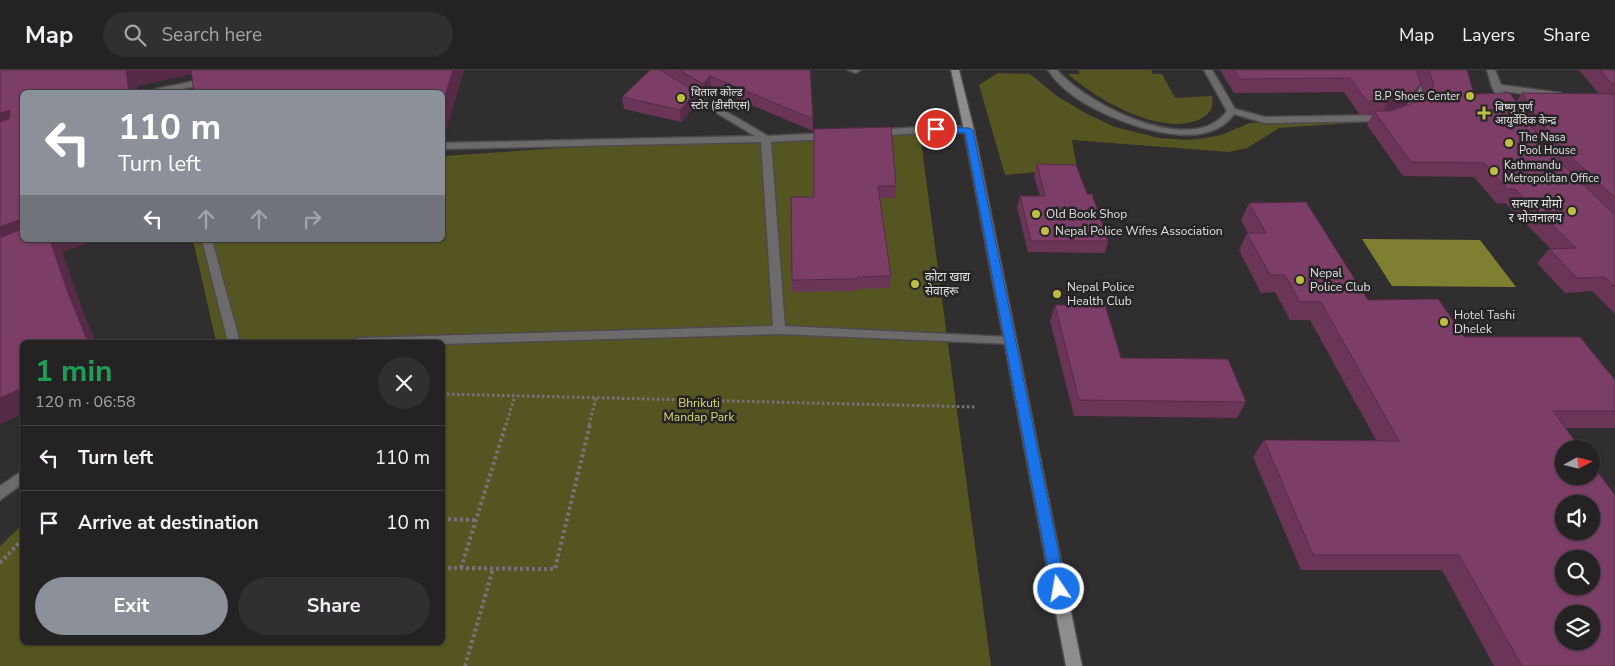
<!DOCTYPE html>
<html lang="en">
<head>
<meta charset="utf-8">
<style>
  body { margin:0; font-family:"Nunito Sans","Noto Sans Devanagari",sans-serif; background:#312f30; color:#f1f3f6; height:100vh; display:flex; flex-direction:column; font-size:19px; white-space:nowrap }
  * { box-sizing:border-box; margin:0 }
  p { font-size:16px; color:#a3a4a6 }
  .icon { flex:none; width:28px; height:28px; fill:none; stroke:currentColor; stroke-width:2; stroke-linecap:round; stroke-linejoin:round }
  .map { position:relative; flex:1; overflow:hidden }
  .details { position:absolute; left:20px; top:270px; width:425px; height:305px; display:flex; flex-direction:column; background:#252223; border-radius:8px; box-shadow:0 1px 4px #0004,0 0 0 1px #423f41 }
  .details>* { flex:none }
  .guide { position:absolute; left:20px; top:20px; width:425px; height:152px; border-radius:8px; box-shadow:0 1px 4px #0004,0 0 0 1px #423f41; background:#8c9099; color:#fff; overflow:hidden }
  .needle { width:32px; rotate:83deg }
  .fabs { position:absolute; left:1555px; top:370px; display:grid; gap:10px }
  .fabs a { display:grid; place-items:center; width:45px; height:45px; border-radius:50%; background:#252223; box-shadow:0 1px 4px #0004,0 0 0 1px #423f41; font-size:25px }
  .pin { position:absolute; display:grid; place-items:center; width:42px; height:42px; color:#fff; margin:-21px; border:2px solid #fff; border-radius:50%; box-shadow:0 1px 5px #0007 }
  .me { position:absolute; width:55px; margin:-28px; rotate:348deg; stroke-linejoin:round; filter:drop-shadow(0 0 4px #0008) }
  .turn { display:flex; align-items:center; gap:18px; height:105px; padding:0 15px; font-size:22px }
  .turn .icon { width:65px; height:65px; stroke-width:2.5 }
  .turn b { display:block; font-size:35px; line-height:42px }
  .lanes { display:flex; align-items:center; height:48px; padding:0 15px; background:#0003; justify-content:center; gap:25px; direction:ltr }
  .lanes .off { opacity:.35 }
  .round { display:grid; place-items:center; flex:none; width:52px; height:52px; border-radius:26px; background:#312f30 }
  .headline { display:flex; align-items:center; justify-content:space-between; height:85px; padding:0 15px }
  h1 { font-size:30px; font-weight:700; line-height:38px; color:#1e9e55 }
  .cta { display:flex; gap:10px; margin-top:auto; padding:10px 15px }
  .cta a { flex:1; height:58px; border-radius:30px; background:#8c9099; color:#fff; font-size:20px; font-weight:700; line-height:58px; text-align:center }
  .cta a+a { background:#312f30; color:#f1f3f6 }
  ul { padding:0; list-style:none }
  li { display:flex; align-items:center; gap:15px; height:65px; padding:0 15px; border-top:1px solid #423f41 }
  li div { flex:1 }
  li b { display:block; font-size:19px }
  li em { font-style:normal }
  header { display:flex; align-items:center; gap:30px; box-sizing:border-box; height:70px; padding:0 25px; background:#252223; border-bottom:1px solid #423f41 }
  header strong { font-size:24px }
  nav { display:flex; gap:28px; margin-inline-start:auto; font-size:18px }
  .search { width:350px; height:45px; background:#312f30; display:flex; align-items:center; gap:12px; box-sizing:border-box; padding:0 18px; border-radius:28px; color:#a3a4a6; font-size:19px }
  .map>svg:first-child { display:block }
  .green { fill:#552 }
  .water { fill:#7f7f32 }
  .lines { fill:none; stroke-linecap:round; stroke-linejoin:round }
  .lane-casing { stroke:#4d4a4b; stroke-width:3 }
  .street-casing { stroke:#4d4a4b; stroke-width:3 }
  .secondary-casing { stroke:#4d4a4b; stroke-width:3 }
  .path-far1 { stroke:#767374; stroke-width:3; stroke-dasharray:2.5 2.5; stroke-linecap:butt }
  .path { stroke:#767374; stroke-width:4; stroke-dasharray:3 3; stroke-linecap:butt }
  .lane { fill:#6c6a6b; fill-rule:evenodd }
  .street { fill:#6c6a6b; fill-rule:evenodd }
  .secondary { fill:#8f8c8d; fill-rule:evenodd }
  .wall { fill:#6b3558; fill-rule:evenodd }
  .shaded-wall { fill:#572b47 }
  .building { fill:#7c3e66; stroke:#572b47; fill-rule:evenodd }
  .route { fill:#1a73e8; stroke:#114b97 }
  .poi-dot { fill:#bebf42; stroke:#272426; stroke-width:2 }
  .labels { text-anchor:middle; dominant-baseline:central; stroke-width:5; stroke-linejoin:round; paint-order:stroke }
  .far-poi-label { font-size:11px; fill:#e2e0e1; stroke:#272426; text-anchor:start }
  .poi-label { font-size:12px; fill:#e2e0e1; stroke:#272426; text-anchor:start }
  .park-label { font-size:12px; fill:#d8da6f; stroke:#272426 }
</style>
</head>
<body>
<header>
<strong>Map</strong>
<div class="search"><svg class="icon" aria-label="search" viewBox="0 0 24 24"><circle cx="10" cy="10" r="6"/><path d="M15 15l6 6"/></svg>Search here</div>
<nav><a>Map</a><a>Layers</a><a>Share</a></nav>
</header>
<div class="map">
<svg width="1615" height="596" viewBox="0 0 1615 596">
  <rect width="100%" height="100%" fill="#312e2f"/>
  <g class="green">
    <path d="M1078 0H1151L1153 4H1162L1175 28 1212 26C1214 36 1211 43 1202 48 1163 69 1096 29 1068 4H1080Z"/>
    <path d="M1416 0 1433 22 1407 49 1279 58 1247 78 1229 82 1072 70 1077 98 1005 105 979 15 998 3 1030 4 1057 26 1085 43 1115 57 1159 68 1188 70 1205 68 1221 65 1250 53 1393 49Z"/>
    <path d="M920 64 991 596H0V476L22 455V572H442V272H216L193 170H442L443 86 559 78Z"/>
  </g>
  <path class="water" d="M1362 169 1480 170 1516 217 1392 216Z"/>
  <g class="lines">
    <g class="lane-casing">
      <g id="lane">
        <path d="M848 0H860L856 3Z"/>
        <path d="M1048 0H1057C1086 34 1193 89 1227 41L1204 0H1212L1235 39 1265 47 1386 45 1391 48 1386 51 1265 53 1234 44C1204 88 1113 52 1078 29 1066 21 1056 12 1048 0Z"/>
        <path d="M1400 0H1409L1418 10 1425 28 1405 44 1400 41 1415 27 1410 11Z"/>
        <path d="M209 8 212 9V13L167 22H152L156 19Z"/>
        <path d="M683 16 768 66 829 63 834 66 829 69 771 72 785 256 1009 267 1013 268 1015 271 1013 274 779 264 442 274 353 272 355 269 359 268 773 256 761 72 442 79V73L755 66 680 21V17Z"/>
        <path d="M936 56 969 57 974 60 969 63 936 62 874 66 869 63 874 60Z"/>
        <path d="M202 170H212L240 272H228Z"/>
        <path d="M22 401V414L0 430V416Z"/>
      </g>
    </g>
    <g class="street-casing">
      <path id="street" d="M1487 0H1495L1501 15 1561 23 1566 26 1561 29 1503 21 1510 37 1505 40 1502 39 1492 17Z"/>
    </g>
    <g class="secondary-casing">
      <path id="secondary" d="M951 0H959L974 60 1082 596H1066L964 60Z"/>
    </g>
    <g class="path-far1">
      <path d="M442 324 976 337"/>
      <path d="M506 355 515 326"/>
      <path d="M589 355 596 328"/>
    </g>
    <g class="path">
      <path d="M442 449 476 450"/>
      <path d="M0 493 22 470"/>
      <path d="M442 498 555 499 590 354"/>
      <path d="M461 498 506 354"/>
      <path d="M465 596 493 499"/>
    </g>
    <use href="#lane" class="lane"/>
    <use href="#street" class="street"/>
    <use href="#secondary" class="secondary"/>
  </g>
  <g class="wall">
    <path d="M0 0H464L445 63H442V22L191 4 137 16 22 22V170L62 182 83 242 22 272V344L0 354Z"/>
    <path d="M662 0H810L813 49V61L711 18 704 26 693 19 698 33 681 52 624 39 622 27 662 1Z"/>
    <path d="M1220 0H1467L1474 24 1516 32 1522 23 1599 24 1579 0H1615V244L1592 221 1565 223 1537 193 1549 179H1551L1505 133 1497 134 1474 107 1403 106 1367 55 1372 45H1360L1344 22 1234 23ZM1419 9 1425 25 1421 30 1406 35 1413 28 1421 14Z"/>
    <path d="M814 59 896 116 895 128H880L891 206 890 218 857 219V221L792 222 791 127H814Z"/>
    <path d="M1037 94 1087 124 1108 171 1105 183 1028 182 1017 137 1020 126H1040L1034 106Z"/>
    <path d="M1249 133 1368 230 1465 267 1615 310V358H1566L1615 596H1494L1442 500H1301L1253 387 1264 370H1376L1310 250H1290L1275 222 1261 223 1239 180 1247 163H1248L1241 150Z"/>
    <path d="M1055 235 1121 288 1246 332 1237 348 1074 346 1050 251Z"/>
  </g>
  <g class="shaded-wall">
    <path d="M126 0H244L196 3 137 16 138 22H129Z"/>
    <path d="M453 0H464L445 63 442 55V35Z"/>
    <path d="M710 6 711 18 704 26 703 14Z"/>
    <path d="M1421 14 1413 28 1405 36 1381 45 1388 31Z"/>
    <path d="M696 22 698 33 681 52 680 40Z"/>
    <path d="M10 40 22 57 0 65V43Z"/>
    <path d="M18 150 22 156V170L0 181V157Z"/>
    <path d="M50 170H97L62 182 83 242 96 272H88L68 223Z"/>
    <path d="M22 318V344L0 354V328Z"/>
  </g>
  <g class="building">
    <path d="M0 0H126L129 22H22V150H18L0 157V52L9 49 10 40 0 43Z"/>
    <path d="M191 0H453L442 35V22H194Z"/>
    <path d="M650 0H660L696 22 680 40 622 27Z"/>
    <path d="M679 0H810L813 49 710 6 703 14Z"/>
    <path d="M1234 0H1416L1421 14 1413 23 1388 31H1367L1350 8 1240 9Z"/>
    <path d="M1429 0H1467L1474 24 1510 23 1531 56 1564 96 1615 145V217L1605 207 1577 208 1549 179 1576 178 1515 119H1507L1484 93 1411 92 1374 41H1390L1421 30 1434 16Z"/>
    <path d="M1600 0H1615V14H1612Z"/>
    <path d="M1522 23 1615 24V128L1563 79 1535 45Z"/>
    <path d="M891 57 896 116H878L891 206 857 207V209L792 210 791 127H814V59Z"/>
    <path d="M1037 94 1076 95 1087 124H1092L1108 171H1031L1020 126H1045Z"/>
    <path d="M1306 132 1368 230 1438 229 1465 267H1580L1615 310V341H1553L1581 379H1564V406H1591V393L1615 425V596H1522L1459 485H1313L1264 370 1399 371 1321 232H1300L1285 205H1270L1247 163H1266L1249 133ZM1564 434H1591V461H1564ZM1564 489H1591V516H1564ZM1564 544H1591V571H1564Z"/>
    <path d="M22 159V170H50L68 223 88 272H22V318L0 328V168Z"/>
    <path d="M1055 235H1105L1121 288 1228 289 1246 332 1079 330Z"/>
  </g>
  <path class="route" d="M933 57 969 58 973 60 1066 519 1064 523 1059 525 1054 523 1052 519 965 63 936 61H933Z"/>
  <g class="poi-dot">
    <circle cx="1470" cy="26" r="5"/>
    <circle cx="681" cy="28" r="5"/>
    <path d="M1481.5 35.5h5v5h5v5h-5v5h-5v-5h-5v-5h5z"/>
    <circle cx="1509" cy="73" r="5"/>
    <circle cx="1494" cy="101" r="5"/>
    <circle cx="1572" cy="141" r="5"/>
    <circle cx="1036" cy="144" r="5"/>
    <circle cx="1045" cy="161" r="5"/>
    <circle cx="1300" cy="210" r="5"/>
    <circle cx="915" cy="214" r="5"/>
    <circle cx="1057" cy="224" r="5"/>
    <circle cx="1444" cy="252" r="5"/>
  </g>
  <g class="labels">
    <g class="far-poi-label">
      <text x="691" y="22">धिताल कोल्ड<tspan x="691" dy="13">स्टोर (डीसीएस)</tspan></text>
      <text x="1460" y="26" text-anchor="end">B.P Shoes Center</text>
      <text x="1495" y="37">बिष्णु पूर्ण<tspan x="1495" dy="13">आयुर्वेदिक केन्द्र</tspan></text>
      <text x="1519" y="67">The Nasa<tspan x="1519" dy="13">Pool House</tspan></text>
      <text x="1504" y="95">Kathmandu<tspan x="1504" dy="13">Metropolitan Office</tspan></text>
    </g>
    <g class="poi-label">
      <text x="1562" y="134" text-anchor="end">सन्धार मोमो<tspan x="1562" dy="14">र भोजनालय</tspan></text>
      <text x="1046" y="144">Old Book Shop</text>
      <text x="1055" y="161">Nepal Police Wifes Association</text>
      <text x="1310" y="203">Nepal<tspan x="1310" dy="14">Police Club</tspan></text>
      <text x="925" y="207">कोटा खाद्य<tspan x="925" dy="14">सेवाहरू</tspan></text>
      <text x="1067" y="217">Nepal Police<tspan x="1067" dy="14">Health Club</tspan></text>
      <text x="1454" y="245">Hotel Tashi<tspan x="1454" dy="14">Dhelek</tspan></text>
    </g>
    <g class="park-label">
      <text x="699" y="333">Bhrikuti<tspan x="699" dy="14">Mandap Park</tspan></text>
    </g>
  </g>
</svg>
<div class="fabs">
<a><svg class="needle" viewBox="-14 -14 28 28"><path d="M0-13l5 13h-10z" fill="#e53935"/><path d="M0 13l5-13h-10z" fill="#a3a4a6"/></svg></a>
<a><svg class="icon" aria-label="sound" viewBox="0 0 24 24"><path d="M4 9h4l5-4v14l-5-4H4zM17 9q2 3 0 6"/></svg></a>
<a><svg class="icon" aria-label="search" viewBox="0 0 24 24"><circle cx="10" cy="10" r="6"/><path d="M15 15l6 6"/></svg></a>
<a><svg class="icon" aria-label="layers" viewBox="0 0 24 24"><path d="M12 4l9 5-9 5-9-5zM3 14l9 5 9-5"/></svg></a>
</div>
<div class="pin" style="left:936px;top:59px;background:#d93025"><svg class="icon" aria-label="arrive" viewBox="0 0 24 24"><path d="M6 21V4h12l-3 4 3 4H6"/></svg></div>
<svg class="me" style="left:1059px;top:519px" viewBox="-20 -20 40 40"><circle r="17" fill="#1a73e8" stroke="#fff" stroke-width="3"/><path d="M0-11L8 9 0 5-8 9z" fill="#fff"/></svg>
<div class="guide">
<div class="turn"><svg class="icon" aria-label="left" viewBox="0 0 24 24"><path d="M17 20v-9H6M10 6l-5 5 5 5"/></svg><div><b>110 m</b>Turn left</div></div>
<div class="lanes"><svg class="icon" aria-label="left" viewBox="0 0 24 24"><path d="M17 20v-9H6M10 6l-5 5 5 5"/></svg><svg class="icon off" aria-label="ahead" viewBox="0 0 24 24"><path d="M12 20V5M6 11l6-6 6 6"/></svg><svg class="icon off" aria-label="ahead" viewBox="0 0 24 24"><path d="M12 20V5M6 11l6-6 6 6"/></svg><svg class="icon off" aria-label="right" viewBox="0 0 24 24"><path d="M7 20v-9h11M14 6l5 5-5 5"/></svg></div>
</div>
<section class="details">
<div class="headline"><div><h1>1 min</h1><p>120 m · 06:58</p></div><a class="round"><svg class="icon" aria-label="close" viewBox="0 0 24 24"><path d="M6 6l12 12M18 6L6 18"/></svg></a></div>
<ul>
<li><svg class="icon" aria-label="left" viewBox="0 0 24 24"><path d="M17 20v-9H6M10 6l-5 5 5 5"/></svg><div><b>Turn left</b></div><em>110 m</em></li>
<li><svg class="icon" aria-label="arrive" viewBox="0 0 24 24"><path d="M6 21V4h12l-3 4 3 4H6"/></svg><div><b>Arrive at destination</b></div><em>10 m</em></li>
</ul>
<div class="cta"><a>Exit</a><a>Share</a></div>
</section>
</div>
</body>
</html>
